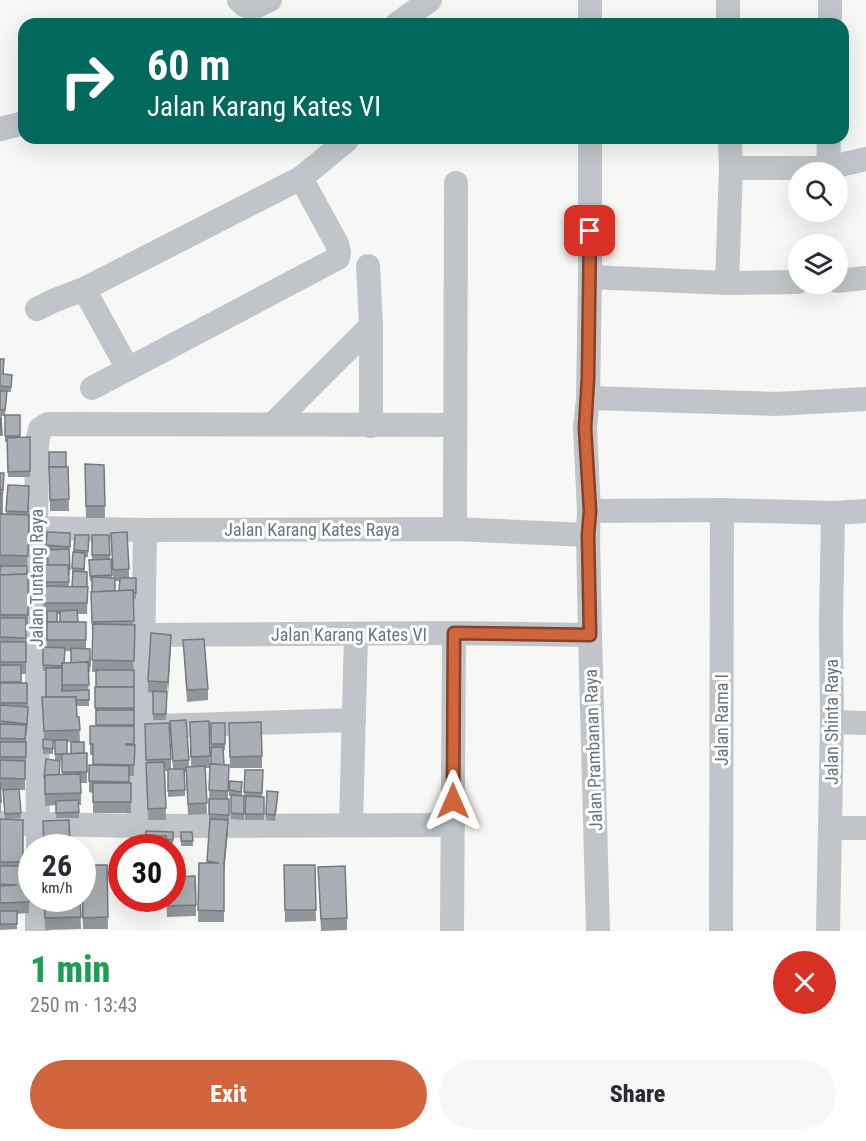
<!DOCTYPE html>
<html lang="en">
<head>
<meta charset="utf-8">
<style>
  body { margin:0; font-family:"Roboto Condensed",sans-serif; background:#f7f7f7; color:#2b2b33; height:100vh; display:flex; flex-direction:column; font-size:22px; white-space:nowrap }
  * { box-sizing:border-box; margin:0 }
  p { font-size:20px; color:#7c7c81 }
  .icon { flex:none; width:33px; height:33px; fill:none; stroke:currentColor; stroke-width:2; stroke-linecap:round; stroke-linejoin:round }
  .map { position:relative; height:931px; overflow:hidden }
  .side { display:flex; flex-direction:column; background:#fff; flex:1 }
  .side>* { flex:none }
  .guide { position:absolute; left:18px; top:18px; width:831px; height:126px; border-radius:18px; box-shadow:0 6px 24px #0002; background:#00695c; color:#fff; overflow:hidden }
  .controls { position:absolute; left:788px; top:162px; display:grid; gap:12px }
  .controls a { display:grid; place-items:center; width:60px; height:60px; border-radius:50%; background:#fff; box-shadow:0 6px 24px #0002; font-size:30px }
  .speed { position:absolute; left:18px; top:834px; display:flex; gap:12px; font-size:30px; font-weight:700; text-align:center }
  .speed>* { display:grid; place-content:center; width:78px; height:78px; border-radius:50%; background:#fff; box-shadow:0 6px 24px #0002; line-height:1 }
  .speed small { font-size:15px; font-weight:400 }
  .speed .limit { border:9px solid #d22; background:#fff; color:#111 }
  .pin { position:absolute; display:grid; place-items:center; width:51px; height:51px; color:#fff; margin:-26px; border-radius:12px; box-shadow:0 3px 9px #0006 }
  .me { position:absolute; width:66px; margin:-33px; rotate:0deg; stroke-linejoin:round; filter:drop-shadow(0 0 4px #0008) }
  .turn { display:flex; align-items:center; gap:21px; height:126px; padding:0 30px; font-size:27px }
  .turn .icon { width:78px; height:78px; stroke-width:2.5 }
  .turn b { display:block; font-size:42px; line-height:51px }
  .round { display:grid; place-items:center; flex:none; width:63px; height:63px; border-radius:32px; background:#f7f7f7 }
  .head { display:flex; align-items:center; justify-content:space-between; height:102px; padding:0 30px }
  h1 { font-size:36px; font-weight:800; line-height:45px; color:#1e9e55 }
  .cta { display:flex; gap:12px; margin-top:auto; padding:12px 30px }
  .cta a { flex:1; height:69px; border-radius:36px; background:#d0643b; color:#fff; font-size:24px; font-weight:800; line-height:69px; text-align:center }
  .cta a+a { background:#f7f7f7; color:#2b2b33 }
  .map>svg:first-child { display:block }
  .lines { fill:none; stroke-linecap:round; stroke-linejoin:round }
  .minor { stroke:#c1c4c8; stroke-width:24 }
  .wall { fill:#91969b; fill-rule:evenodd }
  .shaded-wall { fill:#767a7e }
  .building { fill:#a9afb4; stroke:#767a7e; stroke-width:1.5 }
  .route-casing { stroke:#874126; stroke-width:15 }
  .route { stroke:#d0643b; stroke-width:10 }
  .labels { text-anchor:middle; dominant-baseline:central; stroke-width:6; stroke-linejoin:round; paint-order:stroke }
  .street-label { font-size:18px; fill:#697682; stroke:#fff }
</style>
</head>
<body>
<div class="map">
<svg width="866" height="931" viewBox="0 0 866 931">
  <rect width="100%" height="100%" fill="#f7f7f5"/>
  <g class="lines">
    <g class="minor">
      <path d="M239 0 244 5 253 8 270 0"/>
      <path d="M728 0V24"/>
      <path d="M830 0V24"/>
      <path d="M397 24 430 0"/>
      <path d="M590 24V0"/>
      <path d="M0 129 24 123"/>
      <path d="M590 138V277L588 398 585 428 589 511 588 535 590 635 598 931"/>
      <path d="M731 168H828L866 159"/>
      <path d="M828 168 829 138"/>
      <path d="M368 266 371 326V426"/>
      <path d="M590 277 727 283 798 282"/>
      <path d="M837 281 866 278"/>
      <path d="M727 283 731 168 730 138"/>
      <path d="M84 289 128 369"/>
      <path d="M37 309 53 301 84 289 301 178 346 141 348 138"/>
      <path d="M92 388 338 258 339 252 337 244 301 178"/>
      <path d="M588 398 776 404 866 399"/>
      <path d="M273 424 371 326"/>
      <path d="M589 511 722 510 833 513 866 511"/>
      <path d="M36 528 145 530 455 529 588 535"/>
      <path d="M455 529 456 183"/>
      <path d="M144 635 454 633 590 635"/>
      <path d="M832 722 866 723"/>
      <path d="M155 726 354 720"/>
      <path d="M0 823 138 826 453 825"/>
      <path d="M351 824 356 634"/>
      <path d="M138 826 142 726 145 530"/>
      <path d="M830 828H866"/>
      <path d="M38 848 36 528 37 443 40 429 48 424 455 425"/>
      <path d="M37 931V898"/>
      <path d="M452 931 454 633"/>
      <path d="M721 931 722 510"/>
      <path d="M828 931 832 722 831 622 833 513"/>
    </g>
  </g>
  <g class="wall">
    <path d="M0 359 4 374 12 375 11 392H7L5 415H20V437H30V477H8L7 442H5V416H0Z"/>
    <path d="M49 452 66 467H68L69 511H50Z"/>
    <path d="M85 464 104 465 105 518H86Z"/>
    <path d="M0 473H4L3 496H2V514H6L8 485 29 497 27 567 28 626H26V674H21V683H27L28 718 27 735H26V769H25V790H19L21 818 5 819 3 790H1V813L0 814Z"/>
    <path d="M47 532 70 533 69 552 70 575H69V586L72 587V568L75 535H89L88 557H85V572L87 587H88L87 614H77L78 622H86V649H90V672H88L89 706H77V717H79L80 741 84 753H87V783H81V805H79V818H56V805L45 806 44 777 60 767 59 775 62 774V760H55V742H53V754H43V739H44L42 697H46V671H43V665L47 647V614H43L42 565H48L47 551H46ZM57 614H60V622H57ZM65 651H71V663H64ZM67 742H71V754H67Z"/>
    <path d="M111 533 129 569V578H136V599H133L134 776H129V783H131V813H93V793L89 792V765H93V755H90V726H96L95 687H96V672H92L93 633H92L91 603 92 581H90L89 560H92V535H109L110 559H111L112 578H113ZM115 581H120L119 591H115Z"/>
    <path d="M183 640 208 689V700L187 702Z"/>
    <path d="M171 646 167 694 166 720H153V693L148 692V681Z"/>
    <path d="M170 721 189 760V767H191L190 722 209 721 210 768H205L207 814 188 815 186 772H185V796L168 797V771H165L166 820H148L145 724 171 759V769H173Z"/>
    <path d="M211 723H225V750H223L224 765H229L228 799 229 805V820H228L224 874V922H198L199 863H207L210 820H209V804L210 764H211Z"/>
    <path d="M229 723 262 756V768H230Z"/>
    <path d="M245 770H263L262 797H264V820H245L246 798H244Z"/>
    <path d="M242 788V795L244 796V820L231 819V796H229V790Z"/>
    <path d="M278 798 275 821 266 820V814Z"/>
    <path d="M0 819 23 820V866L29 902V913L17 914V929L0 930Z"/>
    <path d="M173 832V845H166L143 837Z"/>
    <path d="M181 832H192L193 846H181Z"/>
    <path d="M107 865 108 929H83L82 898Z"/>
    <path d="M284 865H315L316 921 285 922Z"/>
    <path d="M318 867 347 918V930L321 931Z"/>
    <path d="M43 898H80L81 929 45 930 44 900Z"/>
    <path d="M166 898H172L196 905V916L167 917Z"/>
  </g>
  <g class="shaded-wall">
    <path d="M171 635V646L168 694V682Z"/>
    <path d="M228 820V831L224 874V922V863Z"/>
  </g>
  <g class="building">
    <path d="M0 359H4L3 374 12 375 11 387 0 386Z"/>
    <path d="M0 391H7L5 410H0Z"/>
    <rect x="5" y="415" width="15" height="21"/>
    <path d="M0 417H1L2 435H0Z"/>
    <path d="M30 437V471L8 472 7 438Z"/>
    <path d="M49 452H66V467H49V469Z"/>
    <path d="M85 464 104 465 105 506H86Z"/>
    <path d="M49 467H68L69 499 50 500Z"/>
    <path d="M0 473H4L3 490H0Z"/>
    <path d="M8 485 29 486 28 512 6 511Z"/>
    <rect x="0" y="493" width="2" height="21"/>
    <path d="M0 514 29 515 28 556 0 555Z"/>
    <path d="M47 532 70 533V547L46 545Z"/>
    <path d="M127 532 129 569 113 570 111 533Z"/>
    <path d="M75 535H89L88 551 74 550Z"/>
    <path d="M92 535H109L110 555H92Z"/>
    <path d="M69 549 70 569H68V565H48L47 550Z"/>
    <path d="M73 552 85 553 84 569 72 568Z"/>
    <path d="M111 559 112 575 90 576 89 560Z"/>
    <path d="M42 565H68L69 582H42Z"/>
    <path d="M0 566H27V574L0 575Z"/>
    <path d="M73 571 87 572V587H72Z"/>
    <path d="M28 574V615H0V575Z"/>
    <path d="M92 577 115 578V591L92 592Z"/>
    <path d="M120 578H136V593H133V590L119 591Z"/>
    <path d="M43 586 88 587 87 603H43Z"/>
    <path d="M133 590 134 621 92 622 91 592Z"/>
    <path d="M77 610 78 622H60V611Z"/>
    <rect x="47" y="611" width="10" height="11"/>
    <path d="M0 618H26V638L0 637Z"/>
    <rect x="47" y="622" width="39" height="18"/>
    <path d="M93 624 135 625 134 661 92 660Z"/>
    <path d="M151 633 171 635 168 682 148 681Z"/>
    <path d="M204 639 208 689 187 690 183 640Z"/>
    <rect x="0" y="642" width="26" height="20"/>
    <path d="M43 647 65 648 64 663H62V666L43 665Z"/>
    <path d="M71 648 90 649V666H88V662L71 663Z"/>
    <path d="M88 662 89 685H62V663Z"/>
    <rect x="0" y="665" width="21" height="17"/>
    <path d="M46 668H62V691L89 690V700H77L76 697H46Z"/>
    <path d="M96 670H134V690V687H96Z"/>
    <rect x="0" y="683" width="27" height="20"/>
    <rect x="95" y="687" width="39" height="21"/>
    <path d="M153 691 167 692 166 714H153Z"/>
    <path d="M42 697H76L77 717H79L80 730 44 731Z"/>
    <path d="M0 705 28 707 27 724 0 721Z"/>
    <rect x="96" y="710" width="38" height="15"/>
    <path d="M186 720 189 760 173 761 170 721Z"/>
    <path d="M209 721 210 756 191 757 190 722Z"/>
    <path d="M261 722 262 756 230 757 229 723Z"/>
    <path d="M169 723 171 759 146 760 145 724Z"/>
    <rect x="211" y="723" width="14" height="21"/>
    <path d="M0 724 26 725 25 739 0 738Z"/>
    <path d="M90 726H134V744H126V745H135L134 765 93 764V744H90Z"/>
    <path d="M43 739 53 740V749L43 748Z"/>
    <rect x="55" y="740" width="12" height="14"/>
    <rect x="0" y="742" width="26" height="15"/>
    <path d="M71 742H84V753L71 754Z"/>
    <path d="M211 747H223L224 765 211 764Z"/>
    <path d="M87 753V772H62V754Z"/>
    <path d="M46 759 60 761 59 775H45V778L44 777Z"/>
    <path d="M0 760 25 761V779L0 778Z"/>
    <path d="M164 762 166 808 148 809 146 763Z"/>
    <path d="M210 764 229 765 228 791 209 790Z"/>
    <path d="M89 765 129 766V782L89 781Z"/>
    <path d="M205 766 207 803 188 804 186 767Z"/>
    <path d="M168 769H184L185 790 168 791Z"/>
    <path d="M245 770H263L262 793 244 792Z"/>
    <path d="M80 774 81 793 45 794V775Z"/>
    <path d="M230 781 242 782 241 792 229 790Z"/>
    <path d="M0 783 1 802H0Z"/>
    <rect x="93" y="783" width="38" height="19"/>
    <path d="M19 789 21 813 5 814 3 790Z"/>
    <path d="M267 791 278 792 275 815 266 814Z"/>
    <path d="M231 795 244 796V814L231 813Z"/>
    <path d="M246 796 264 797V814H245Z"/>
    <path d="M209 799H229V815L209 814Z"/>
    <path d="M78 800 79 812 56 813V801Z"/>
    <path d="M0 819 23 820V862H0Z"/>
    <path d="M210 819 228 820 224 863V911L198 910 199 863H219L207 861Z"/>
    <path d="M69 820 70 848H44L43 821Z"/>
    <path d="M146 831 173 832V840L166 839V836L145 837Z"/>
    <path d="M181 832H192L193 841H181Z"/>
    <path d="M166 836V848H143V837Z"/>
    <path d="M82 865H107L108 917 83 918Z"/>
    <path d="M284 865H315L316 910H285Z"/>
    <path d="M0 866H27V884H28L29 902 0 903V886L17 885 0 884Z"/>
    <path d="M345 866 347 918 321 919 318 867Z"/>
    <path d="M195 876 196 905 167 906V898H172V877Z"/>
    <path d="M44 898H80L81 917 45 918Z"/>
    <rect x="0" y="911" width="17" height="13"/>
  </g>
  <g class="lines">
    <g class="route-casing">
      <path id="route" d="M453 801 454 633 590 635 588 535 590 511 585 428 588 378 590 231"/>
    </g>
    <use href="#route" class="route"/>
  </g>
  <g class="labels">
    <g class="street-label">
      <text x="312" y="529">Jalan Karang Kates Raya</text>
      <text transform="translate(36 578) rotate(-90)">Jalan Tuntang Raya</text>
      <text x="349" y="634">Jalan Karang Kates VI</text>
      <text transform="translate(721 720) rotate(-90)">Jalan Rama I</text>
      <text transform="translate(831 722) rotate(-90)">Jalan Shinta Raya</text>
      <text transform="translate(593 750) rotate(-92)">Jalan Prambanan Raya</text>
    </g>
  </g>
</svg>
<div class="controls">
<a><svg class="icon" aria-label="search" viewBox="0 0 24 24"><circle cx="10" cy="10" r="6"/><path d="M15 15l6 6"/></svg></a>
<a><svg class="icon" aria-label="layers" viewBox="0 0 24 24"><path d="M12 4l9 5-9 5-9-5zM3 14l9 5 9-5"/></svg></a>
</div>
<div class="speed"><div>26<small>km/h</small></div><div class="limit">30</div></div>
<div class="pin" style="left:590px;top:231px;background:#d93025"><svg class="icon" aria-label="arrive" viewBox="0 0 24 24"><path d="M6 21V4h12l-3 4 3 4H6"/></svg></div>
<svg class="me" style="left:453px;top:801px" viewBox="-20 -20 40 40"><path d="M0-17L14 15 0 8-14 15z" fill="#d0643b" stroke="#fff" stroke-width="4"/></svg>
<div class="guide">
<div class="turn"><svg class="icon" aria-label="right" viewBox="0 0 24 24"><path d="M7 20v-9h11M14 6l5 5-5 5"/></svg><div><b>60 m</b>Jalan Karang Kates VI</div></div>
</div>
</div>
<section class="side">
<div class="head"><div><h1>1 min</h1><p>250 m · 13:43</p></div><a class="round" style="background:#d93025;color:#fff"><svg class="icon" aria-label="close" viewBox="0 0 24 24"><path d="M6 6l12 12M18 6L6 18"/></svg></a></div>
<div class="cta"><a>Exit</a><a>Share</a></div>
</section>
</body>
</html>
